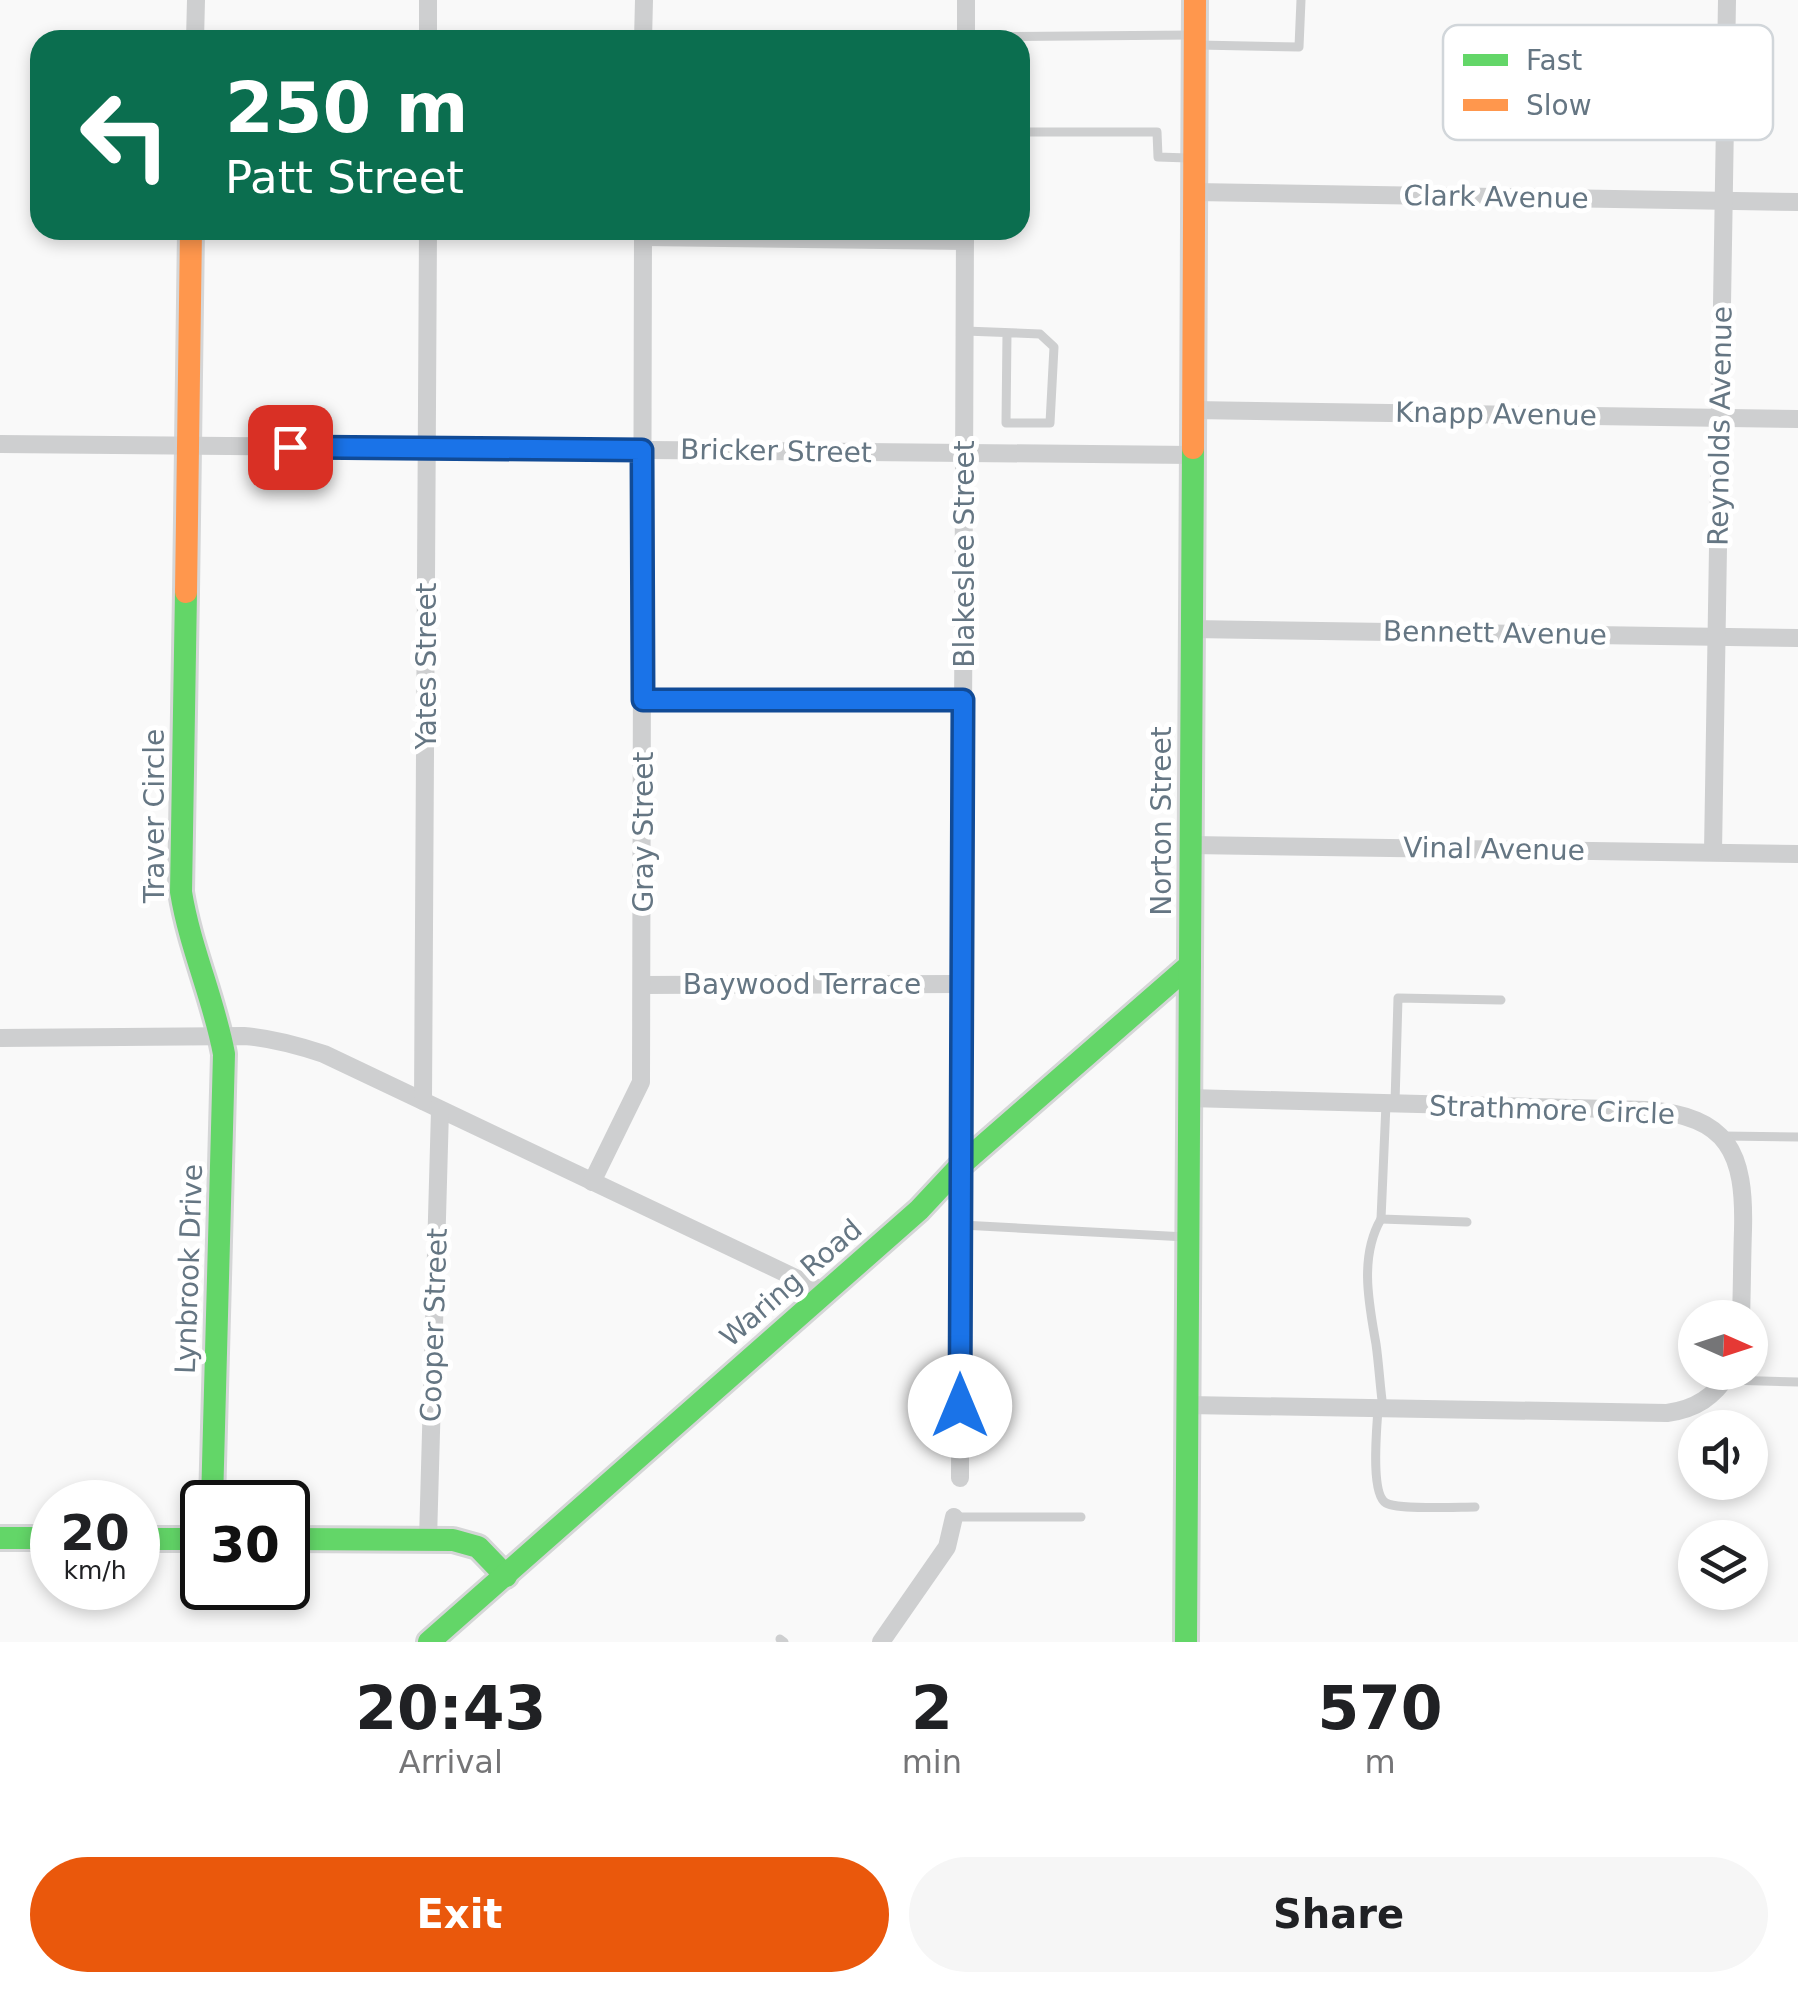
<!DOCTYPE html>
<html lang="en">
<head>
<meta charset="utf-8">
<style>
  body { margin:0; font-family:"DejaVu Sans",sans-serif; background:#f6f6f6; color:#202124; height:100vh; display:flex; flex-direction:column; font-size:38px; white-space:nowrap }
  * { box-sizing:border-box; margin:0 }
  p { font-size:32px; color:#757577 }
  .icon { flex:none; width:55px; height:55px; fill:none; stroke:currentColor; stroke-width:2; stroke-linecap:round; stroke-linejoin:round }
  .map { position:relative; height:1642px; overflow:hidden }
  .panel { display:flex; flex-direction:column; background:#fff; flex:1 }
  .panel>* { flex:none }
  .banner { position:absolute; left:30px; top:30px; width:1000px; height:210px; border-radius:30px; box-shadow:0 5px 15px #0003; background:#0b6e4f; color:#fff; overflow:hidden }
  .needle { width:65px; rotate:93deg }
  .buttons { position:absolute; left:1678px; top:1300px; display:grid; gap:20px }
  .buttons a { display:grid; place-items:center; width:90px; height:90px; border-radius:50%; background:#fff; box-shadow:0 5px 15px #0003; font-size:50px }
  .speed { position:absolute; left:30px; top:1480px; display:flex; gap:20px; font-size:50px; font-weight:700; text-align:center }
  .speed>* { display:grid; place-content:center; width:130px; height:130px; border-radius:50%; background:#fff; box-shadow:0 5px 15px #0003; line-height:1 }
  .speed small { font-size:25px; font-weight:400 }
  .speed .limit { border:5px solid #111; border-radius:15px; background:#fff; color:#111 }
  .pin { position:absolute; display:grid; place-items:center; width:85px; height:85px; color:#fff; margin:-42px; border-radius:20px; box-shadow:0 5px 15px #0006 }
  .me { position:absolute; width:110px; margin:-55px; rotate:0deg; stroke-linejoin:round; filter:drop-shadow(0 0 8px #0008) }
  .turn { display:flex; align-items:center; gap:35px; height:210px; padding:0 30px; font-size:45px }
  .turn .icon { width:130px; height:130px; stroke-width:2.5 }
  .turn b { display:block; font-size:70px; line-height:85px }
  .eta { display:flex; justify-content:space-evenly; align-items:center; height:170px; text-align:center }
  .eta b { font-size:60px; font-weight:600; line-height:70px }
  .primary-button { display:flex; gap:20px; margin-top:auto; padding:20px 30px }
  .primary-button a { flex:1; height:115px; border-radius:60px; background:#ea580c; color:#fff; font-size:40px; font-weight:600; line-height:115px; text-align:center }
  .primary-button a+a { background:#f6f6f6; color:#202124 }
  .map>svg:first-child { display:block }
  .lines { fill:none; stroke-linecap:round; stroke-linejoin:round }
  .fast-casing { stroke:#d5d6d7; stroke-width:28 }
  .slow-casing { stroke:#d5d6d7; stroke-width:28 }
  .lane { stroke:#cecfd0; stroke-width:9 }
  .street { stroke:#cecfd0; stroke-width:18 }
  .fast { stroke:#63d668; stroke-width:22 }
  .slow { stroke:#ff974d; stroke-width:22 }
  .route-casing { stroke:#114b97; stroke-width:25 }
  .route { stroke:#1a73e8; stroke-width:18 }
  .labels { text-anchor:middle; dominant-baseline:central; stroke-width:10; stroke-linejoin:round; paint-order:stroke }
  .street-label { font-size:28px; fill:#657683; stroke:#fff }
  .key { fill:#fff; stroke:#d1d6da; stroke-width:2.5 }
  .key-label { font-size:28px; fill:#657683 }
</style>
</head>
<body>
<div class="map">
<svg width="1798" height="1642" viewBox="0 0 1798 1642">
  <rect width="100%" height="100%" fill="#f9f9f9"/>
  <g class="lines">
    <g class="fast-casing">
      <g id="fast">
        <path d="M186 592 181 892C190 948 214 999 224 1054L212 1502"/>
        <path d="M0 1538H52"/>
        <path d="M138 1539H202"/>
        <path d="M288 1539 453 1540 478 1547 506 1576"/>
        <path d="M429 1642 919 1210 962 1164 1190 965"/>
        <path d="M1186 1642 1193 448"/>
      </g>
    </g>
    <g class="slow-casing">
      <g id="slow">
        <path d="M1193 448 1195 0"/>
        <path d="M186 592 191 230"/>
      </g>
    </g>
    <g class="lane">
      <path d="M966 37 1192 35"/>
      <path d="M1198 45 1299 47 1301 0"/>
      <path d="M1020 132H1157L1158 157 1188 158"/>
      <path d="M965 331 1040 334 1054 347 1050 423H1006L1007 333"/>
      <path d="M1395 1103 1398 998 1501 1000"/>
      <path d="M1386 1104 1381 1219 1467 1222"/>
      <path d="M1723 1136 1798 1137"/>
      <path d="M1381 1219C1359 1257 1369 1304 1376 1344 1379 1365 1380 1387 1383 1408"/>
      <path d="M962 1225 1186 1237"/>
      <path d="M1725 1380 1798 1382"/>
      <path d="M1378 1409C1377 1426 1370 1494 1386 1503 1399 1510 1457 1507 1475 1507"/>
      <path d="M954 1517H1081"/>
      <path d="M780 1639 784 1642"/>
    </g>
    <g class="street">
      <path d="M428 0V40"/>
      <path d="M195 40 196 0"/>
      <path d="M643 40 644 0"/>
      <path d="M966 40V0"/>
      <path d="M1194 192 1798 202"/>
      <path d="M643 237 965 241"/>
      <path d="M1193 410 1798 419"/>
      <path d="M0 444 1193 455"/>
      <path d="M1192 629 1798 638"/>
      <path d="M643 699 963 700"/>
      <path d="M1191 845 1798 854"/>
      <path d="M1713 852 1727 0"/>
      <path d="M642 985 962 984"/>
      <path d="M0 1038 244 1036C272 1038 297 1045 324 1054L825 1292"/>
      <path d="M1189 1098 1646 1110C1729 1116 1745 1153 1743 1230 1742 1259 1742 1288 1741 1318"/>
      <path d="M423 1101 428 230"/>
      <path d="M592 1182 641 1082 643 230"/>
      <path d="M1188 1405 1667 1413C1696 1409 1714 1397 1730 1372"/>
      <path d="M960 1478 965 230"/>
      <path d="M428 1540 440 1110"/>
      <path d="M881 1642 947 1547 954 1517"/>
    </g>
    <use href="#fast" class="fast"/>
    <use href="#slow" class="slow"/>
  </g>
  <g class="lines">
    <g class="route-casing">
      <path id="route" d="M290 447 642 450 643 700H963L960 1406"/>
    </g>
    <use href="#route" class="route"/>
  </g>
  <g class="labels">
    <g class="street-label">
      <text transform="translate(1496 197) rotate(1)">Clark Avenue</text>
      <text transform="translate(1496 414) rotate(1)">Knapp Avenue</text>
      <text transform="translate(1720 426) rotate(-89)">Reynolds Avenue</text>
      <text transform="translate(776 451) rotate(1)">Bricker Street</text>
      <text transform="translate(964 554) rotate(-90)">Blakeslee Street</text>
      <text transform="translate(1495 633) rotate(1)">Bennett Avenue</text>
      <text transform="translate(426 666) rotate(-90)">Yates Street</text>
      <text transform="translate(154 816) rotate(-90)">Traver Circle</text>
      <text transform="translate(1161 821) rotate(-90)">Norton Street</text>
      <text transform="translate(643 832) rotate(-90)">Gray Street</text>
      <text transform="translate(1494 849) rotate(1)">Vinal Avenue</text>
      <text x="802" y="984">Baywood Terrace</text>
      <text transform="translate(1552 1110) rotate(2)">Strathmore Circle</text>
      <text transform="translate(189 1269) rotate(-88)">Lynbrook Drive</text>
      <text transform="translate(791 1283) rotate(-41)">Waring Road</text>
      <text transform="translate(434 1325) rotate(-88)">Cooper Street</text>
    </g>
  </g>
  <rect x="1443" y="25" width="330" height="115" rx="15" class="key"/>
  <rect x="1463" y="54" width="45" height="12" fill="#63d668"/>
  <rect x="1463" y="99" width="45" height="12" fill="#ff974d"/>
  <g class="key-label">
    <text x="1526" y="70">Fast</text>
    <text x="1526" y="115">Slow</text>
  </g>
</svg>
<div class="buttons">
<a><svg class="needle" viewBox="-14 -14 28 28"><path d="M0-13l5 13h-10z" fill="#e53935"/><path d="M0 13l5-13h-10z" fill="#757577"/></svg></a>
<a><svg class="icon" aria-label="sound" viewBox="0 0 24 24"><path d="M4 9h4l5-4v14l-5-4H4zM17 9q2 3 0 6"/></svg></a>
<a><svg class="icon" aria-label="layers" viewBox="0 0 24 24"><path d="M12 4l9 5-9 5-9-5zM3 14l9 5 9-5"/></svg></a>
</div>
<div class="speed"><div>20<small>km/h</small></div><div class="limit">30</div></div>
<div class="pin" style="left:290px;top:447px;background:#d93025"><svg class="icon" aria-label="arrive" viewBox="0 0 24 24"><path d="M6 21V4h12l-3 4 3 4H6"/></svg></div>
<svg class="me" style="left:960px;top:1406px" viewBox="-20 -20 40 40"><circle r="19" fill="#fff"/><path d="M0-13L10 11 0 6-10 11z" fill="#1a73e8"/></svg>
<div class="banner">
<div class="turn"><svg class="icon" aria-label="left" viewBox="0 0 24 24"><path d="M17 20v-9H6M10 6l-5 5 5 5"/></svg><div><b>250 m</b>Patt Street</div></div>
</div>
</div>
<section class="panel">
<div class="eta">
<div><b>20:43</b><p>Arrival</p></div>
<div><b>2</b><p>min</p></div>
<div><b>570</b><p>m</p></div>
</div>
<div class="primary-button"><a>Exit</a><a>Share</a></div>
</section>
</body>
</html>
